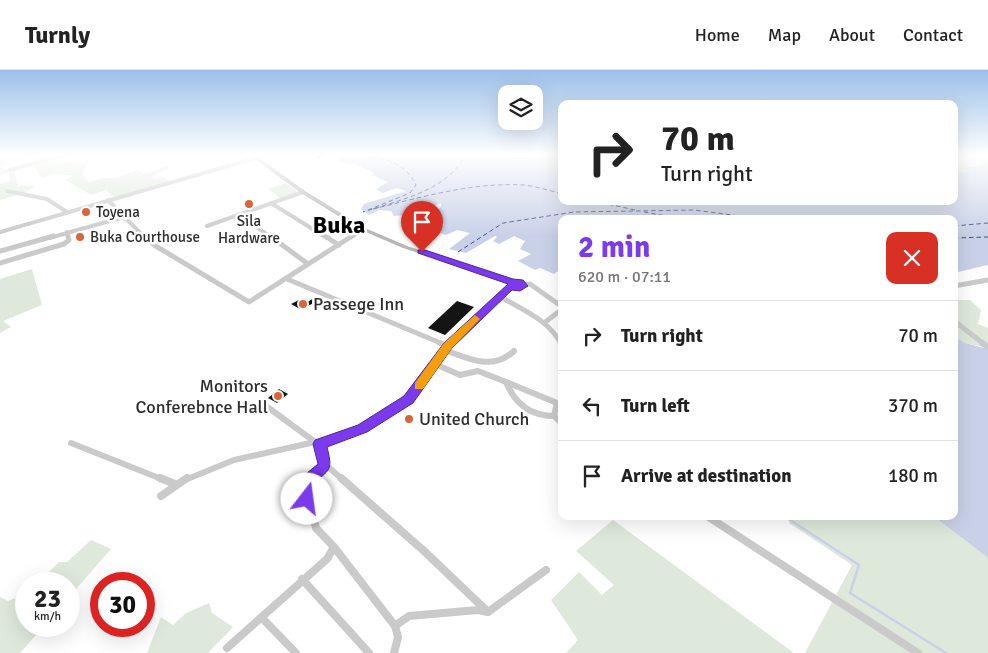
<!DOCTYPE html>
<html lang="en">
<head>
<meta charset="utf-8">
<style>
  body { margin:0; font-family:Signika,sans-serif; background:#f6f6f6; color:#222; height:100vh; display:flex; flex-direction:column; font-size:19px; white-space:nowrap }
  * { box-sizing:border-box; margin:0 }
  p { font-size:16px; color:#767676 }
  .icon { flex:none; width:28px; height:28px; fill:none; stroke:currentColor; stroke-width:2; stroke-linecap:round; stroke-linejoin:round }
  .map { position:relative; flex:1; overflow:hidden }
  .details { position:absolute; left:558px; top:145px; width:400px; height:305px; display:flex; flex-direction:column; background:#fff; border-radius:10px; box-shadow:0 5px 20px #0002 }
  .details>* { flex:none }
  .hud { position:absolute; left:558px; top:30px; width:400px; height:105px; border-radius:10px; box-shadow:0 5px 20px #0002; background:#fff; color:#222; overflow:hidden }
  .fabs { position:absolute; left:498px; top:15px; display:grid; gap:10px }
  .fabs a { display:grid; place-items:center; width:45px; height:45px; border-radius:10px; background:#fff; box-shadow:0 5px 20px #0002; font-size:25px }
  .speed { position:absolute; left:15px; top:502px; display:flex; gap:10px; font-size:25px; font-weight:700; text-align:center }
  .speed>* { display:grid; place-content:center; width:65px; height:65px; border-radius:50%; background:#fff; box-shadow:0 5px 20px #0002; line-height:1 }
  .speed small { font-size:12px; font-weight:400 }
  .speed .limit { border:8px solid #d22; background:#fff; color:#111 }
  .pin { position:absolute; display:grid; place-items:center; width:42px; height:42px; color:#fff; margin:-51px -21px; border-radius:50% 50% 50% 0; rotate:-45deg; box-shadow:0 0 5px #0007 }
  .pin .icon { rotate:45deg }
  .me { position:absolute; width:55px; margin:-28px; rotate:15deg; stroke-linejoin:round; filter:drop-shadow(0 0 4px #0008) }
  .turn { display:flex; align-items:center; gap:18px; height:105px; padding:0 20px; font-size:22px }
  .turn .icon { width:65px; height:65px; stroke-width:2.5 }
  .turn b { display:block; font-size:35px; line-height:42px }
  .round { display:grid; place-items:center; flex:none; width:52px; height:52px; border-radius:10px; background:#f6f6f6 }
  .summary { display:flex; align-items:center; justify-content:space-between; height:85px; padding:0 20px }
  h1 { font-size:30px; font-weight:700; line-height:38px; color:#7c3aed }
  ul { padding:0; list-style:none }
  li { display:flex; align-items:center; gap:15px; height:70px; padding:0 20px; border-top:1px solid #e0e0e0 }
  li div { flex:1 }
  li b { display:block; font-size:19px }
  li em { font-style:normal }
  header { display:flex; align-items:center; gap:30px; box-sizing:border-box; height:70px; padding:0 25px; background:#fff; border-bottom:1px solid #e0e0e0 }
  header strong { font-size:24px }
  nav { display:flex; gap:28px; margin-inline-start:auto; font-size:18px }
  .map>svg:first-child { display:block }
  .green { fill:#dee9db }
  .water { fill:#c9d1e8 }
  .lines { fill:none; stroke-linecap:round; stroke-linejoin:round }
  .stream { stroke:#c9d1e8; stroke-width:2.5 }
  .ferry { stroke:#425487; stroke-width:1; stroke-dasharray:4.5 3; stroke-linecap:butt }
  .building { fill:#141414 }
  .minor-far3 { stroke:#cacaca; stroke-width:4 }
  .minor-far2 { stroke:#cacaca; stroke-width:5 }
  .minor-far1 { stroke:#cacaca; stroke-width:6 }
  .minor { stroke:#cacaca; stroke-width:8 }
  .secondary { fill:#b7b7b7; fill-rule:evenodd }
  .route { fill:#7c3aed; stroke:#51269a }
  .slow { fill:#f59e0b }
  .poi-dot { fill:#d6663c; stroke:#fff; stroke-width:2 }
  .labels { text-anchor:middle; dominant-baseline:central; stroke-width:5; stroke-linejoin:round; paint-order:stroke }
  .far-poi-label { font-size:15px; fill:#2d2d2d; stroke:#fff; text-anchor:start }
  .poi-label { font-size:18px; fill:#2d2d2d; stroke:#fff; text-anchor:start }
  .far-town-label { font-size:24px; font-weight:bold; fill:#000; stroke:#fff }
</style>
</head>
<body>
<header>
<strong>Turnly</strong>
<nav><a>Home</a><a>Map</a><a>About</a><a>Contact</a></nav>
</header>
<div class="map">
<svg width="988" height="583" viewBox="0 0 988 583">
  <rect width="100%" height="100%" fill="#fff"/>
  <g class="green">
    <path d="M4 84H39L0 96V85Z"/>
    <path d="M46 84H67L55 87 58 93 89 89 82 104 89 112 104 108H117L137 100 143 104 168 96 171 98 152 106 153 109 163 107 171 112 115 128 106 120 91 125 66 110 72 107 71 105 54 104 42 108 32 94 14 101 18 116 31 115 35 117 21 124 0 130V114L10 111 9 103 0 105V97L5 100 30 93Z"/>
    <path d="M962 84H981L988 90 979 96H973L954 109V97L971 88Z"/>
    <path d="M286 113 299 123 281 129 268 119Z"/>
    <path d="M32 199 42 235 3 251 11 257 0 263V209Z"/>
    <path d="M954 230H970L981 240 978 254 988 258V278L965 273 954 266Z"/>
    <path d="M791 446H933L988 488V583H805L852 495 789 453Z"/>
    <path d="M613 450 794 583H566L578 570 551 530 579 502 602 525 614 515 576 481Z"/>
    <path d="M91 470 111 479 69 527V514H37L59 492H67Z"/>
    <path d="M26 524V556H44L20 583H0V527L8 531Z"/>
    <path d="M209 533 212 543 233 557 208 583H147L161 547 173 555 186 543Z"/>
  </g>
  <g class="water">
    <path d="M314 84H561V131H798L832 134 853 131H954V109L958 103 967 101 962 98 979 96 988 90V195L954 203V149H561V199L554 204 540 198 535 200 518 191 531 184 520 179 525 171 514 166 499 174 493 171 497 167 495 166 466 183 449 179 470 163 457 160 446 165 432 160 437 156H444L441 146H428L441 137V133L427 138 417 137 405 145 394 146 391 141 379 140 369 145 361 139 364 134 406 121 397 118 382 123 376 119 388 112 372 105 374 103 355 94 352 95 337 90 340 88 332 84 318 88Z"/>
    <path d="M954 266 965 273 988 279V488L933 446H954Z"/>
  </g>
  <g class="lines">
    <path class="stream" d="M784 446 859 495 850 523 946 583"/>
    <g class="ferry">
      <path d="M325 84 318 88 329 84"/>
      <path d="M358 84C382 88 405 91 416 115L410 123 363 142C399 130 448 121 466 84"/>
      <path d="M594 131 635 140"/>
      <path d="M373 139C422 127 473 112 524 115 536 116 549 121 561 123"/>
      <path d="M644 142 683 149"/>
      <path d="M954 156 988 153"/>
      <path d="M954 168 988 167"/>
      <path d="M458 182 503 153 574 142 694 140 762 149"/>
    </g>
  </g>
  <g class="building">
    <path d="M314 228 319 231 300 239 291 234 299 230 306 233Z"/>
    <path d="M457 231 474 237 445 265 428 258Z"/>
    <path d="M279 319 288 324 277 333 268 328Z"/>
  </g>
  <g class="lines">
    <g class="minor-far3">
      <path d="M10 100 67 84"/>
      <path d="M7 121 47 129 67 142"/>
      <path d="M108 130 145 168"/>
      <path d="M271 133 327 168"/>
      <path d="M239 144 272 168"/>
      <path d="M207 156 303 122"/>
      <path d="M0 162 256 88"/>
      <path d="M67 162 68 168"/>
      <path d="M49 168 124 147"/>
      <path d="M350 168 363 159"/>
    </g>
    <g class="minor-far2">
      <path d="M144 166 154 175 249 232 352 166"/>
      <path d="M270 166 308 194"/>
      <path d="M325 166 339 175"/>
      <path d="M0 181 54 166"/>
      <path d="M0 193 64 174 69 170 68 166"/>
      <path d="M287 209 443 274"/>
      <path d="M523 215 530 214 561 236"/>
      <path d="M954 216 988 210"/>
      <path d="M499 226C521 239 549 250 561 274"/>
      <path d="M954 251 984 274"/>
      <path d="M544 253 561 240"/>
      <path d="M450 274 511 216"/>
    </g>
    <g class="minor-far1">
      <path d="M440 273 448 276 452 273"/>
      <path d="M982 273 988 277"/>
      <path d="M445 280C469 289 493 301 514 281"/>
      <path d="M435 294 460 305 478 301 506 312"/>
      <path d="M506 312 557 333 554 346C530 346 515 334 506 312Z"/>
      <path d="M262 333 315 372"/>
      <path d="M554 346 561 353"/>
      <path d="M71 373 164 410"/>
      <path d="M320 374 325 394 343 410"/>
      <path d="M185 410 234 390 315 372 320 374 363 359 409 330 448 276"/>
      <path d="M312 410 325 394"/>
    </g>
    <g class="minor">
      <path d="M160 408 175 414"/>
      <path d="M341 408 424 481 488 542"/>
      <path d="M161 426 187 408"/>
      <path d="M707 446 918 583"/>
      <path d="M334 477 395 556 398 567 394 583"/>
      <path d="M302 509 369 583"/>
      <path d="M262 548 296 583"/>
      <path d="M395 556 409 546 478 540 488 542 546 500"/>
      <path d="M227 578 327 489 334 477 316 458 305 419 314 408"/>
    </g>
    <path class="secondary" d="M248 84H254L305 121 365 158 407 176 514 210H523L527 216 523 218 511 220 507 216 509 213 403 178 361 160 301 123Z"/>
  </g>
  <linearGradient id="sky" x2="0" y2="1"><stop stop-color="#9bc0e8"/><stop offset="0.51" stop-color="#fff"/><stop offset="1" stop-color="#fff" stop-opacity="0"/></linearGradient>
  <rect width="988" height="166" fill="url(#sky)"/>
  <path class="route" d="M418 180H425L513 209 523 210 528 216 520 221 512 220 452 278 413 333 367 362 327 377C335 407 325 397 312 419L314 429 312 433 307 435 302 433 298 419 307 403 318 394 313 374 315 370 358 355 404 326 444 273 508 214 418 183Z"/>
  <path class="slow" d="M475 245 480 249 478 251 452 278 423 319H415V313L444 273Z"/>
  <g class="poi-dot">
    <circle cx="249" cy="134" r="5"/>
    <circle cx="86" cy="142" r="5"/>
    <circle cx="80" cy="167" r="5"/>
    <circle cx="303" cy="234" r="5"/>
    <circle cx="278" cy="326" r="5"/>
    <circle cx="409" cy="349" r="5"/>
  </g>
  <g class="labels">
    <g class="far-poi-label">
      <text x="96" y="142">Toyena</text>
      <text x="249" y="151" text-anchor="middle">Sila<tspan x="249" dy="17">Hardware</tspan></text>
      <text x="90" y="167">Buka Courthouse</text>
    </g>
    <g class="poi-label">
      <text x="313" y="234">Passege Inn</text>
      <text x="268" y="316" text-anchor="end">Monitors<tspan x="268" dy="21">Conferebnce Hall</tspan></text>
      <text x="419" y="349">United Church</text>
    </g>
    <g class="far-town-label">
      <text x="339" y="155">Buka</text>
    </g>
  </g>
</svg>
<div class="fabs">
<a><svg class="icon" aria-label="layers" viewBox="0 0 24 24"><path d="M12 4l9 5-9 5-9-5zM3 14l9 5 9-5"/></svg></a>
</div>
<div class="speed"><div>23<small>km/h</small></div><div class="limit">30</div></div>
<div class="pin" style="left:422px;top:182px;background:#d93025"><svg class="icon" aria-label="arrive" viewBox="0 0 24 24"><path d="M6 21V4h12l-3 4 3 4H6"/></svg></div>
<svg class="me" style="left:307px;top:429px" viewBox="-20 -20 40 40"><circle r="19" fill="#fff"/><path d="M0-13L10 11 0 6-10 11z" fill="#7c3aed"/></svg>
<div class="hud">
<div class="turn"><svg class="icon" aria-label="right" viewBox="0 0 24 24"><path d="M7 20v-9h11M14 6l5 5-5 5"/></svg><div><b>70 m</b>Turn right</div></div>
</div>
<section class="details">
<div class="summary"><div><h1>2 min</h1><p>620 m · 07:11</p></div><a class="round" style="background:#d93025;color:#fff"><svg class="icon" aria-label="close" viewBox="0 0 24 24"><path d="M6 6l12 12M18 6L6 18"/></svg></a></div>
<ul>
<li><svg class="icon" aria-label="right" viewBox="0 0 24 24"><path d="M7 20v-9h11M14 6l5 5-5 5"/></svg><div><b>Turn right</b></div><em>70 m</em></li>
<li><svg class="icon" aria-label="left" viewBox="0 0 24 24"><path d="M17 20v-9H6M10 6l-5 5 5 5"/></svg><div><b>Turn left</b></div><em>370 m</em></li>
<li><svg class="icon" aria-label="arrive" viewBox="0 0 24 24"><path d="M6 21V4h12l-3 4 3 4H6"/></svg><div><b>Arrive at destination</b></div><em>180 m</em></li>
</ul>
</section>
</div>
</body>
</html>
